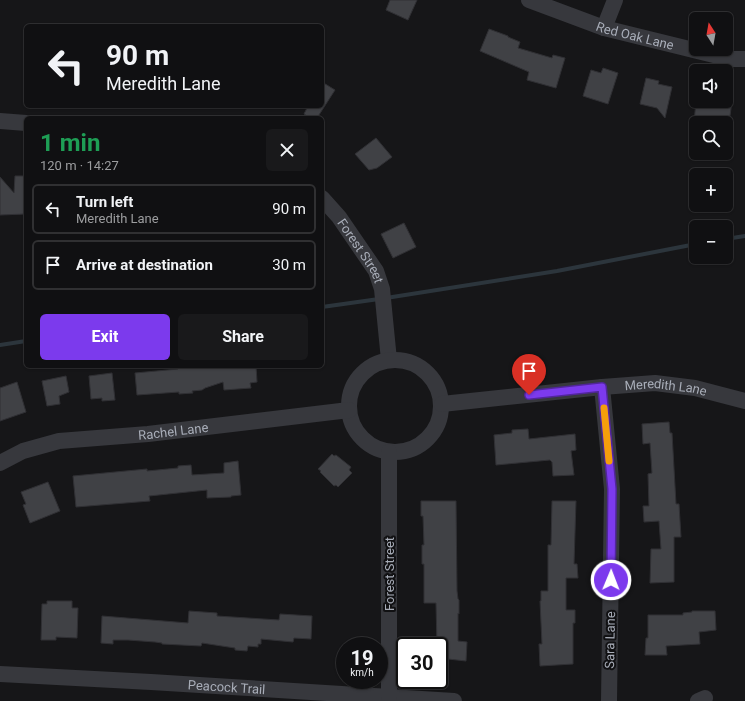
<!DOCTYPE html>
<html lang="en">
<head>
<meta charset="utf-8">
<style>
  body { margin:0; font-family:Roboto,sans-serif; background:#19191b; color:#f1f3f6; height:100vh; display:flex; flex-direction:column; font-size:15px; white-space:nowrap }
  * { box-sizing:border-box; margin:0 }
  p { font-size:13px; color:#9c9d9f }
  .icon { flex:none; width:22px; height:22px; fill:none; stroke:currentColor; stroke-width:2; stroke-linecap:round; stroke-linejoin:round }
  .map { position:relative; flex:1; overflow:hidden }
  .side { position:absolute; left:24px; top:116px; width:300px; height:252px; display:flex; flex-direction:column; background:#101012; border-radius:6px; box-shadow:0 1px 3px #0004,0 0 0 1px #303032 }
  .side>* { flex:none }
  .top-card { position:absolute; left:24px; top:24px; width:300px; height:84px; border-radius:6px; box-shadow:0 1px 3px #0004,0 0 0 1px #303032; background:#101012; color:#f1f3f6; overflow:hidden }
  .needle { width:26px; rotate:349deg }
  .fabs { position:absolute; left:689px; top:12px; display:grid; gap:8px }
  .fabs a { display:grid; place-items:center; width:44px; height:44px; border-radius:6px; background:#101012; box-shadow:0 1px 3px #0004,0 0 0 1px #303032; font-size:20px }
  .speed { position:absolute; left:336px; top:637px; display:flex; gap:8px; font-size:20px; font-weight:700; text-align:center }
  .speed>* { display:grid; place-content:center; width:52px; height:52px; border-radius:50%; background:#101012; box-shadow:0 1px 3px #0004,0 0 0 1px #303032; line-height:1 }
  .speed small { font-size:10px; font-weight:400 }
  .speed .limit { border:2px solid #111; border-radius:6px; background:#fff; color:#111 }
  .pin { position:absolute; display:grid; place-items:center; width:34px; height:34px; color:#fff; margin:-41px -17px; border-radius:50% 50% 50% 0; rotate:-45deg; box-shadow:0 0 4px #0007 }
  .pin .icon { rotate:45deg }
  .me { position:absolute; width:44px; margin:-22px; rotate:1deg; stroke-linejoin:round; filter:drop-shadow(0 0 3px #0008) }
  .turn { display:flex; align-items:center; gap:14px; height:84px; padding:0 16px; font-size:18px }
  .turn .icon { width:52px; height:52px; stroke-width:2.5 }
  .turn b { display:block; font-size:28px; line-height:34px }
  .round { display:grid; place-items:center; flex:none; width:42px; height:42px; border-radius:6px; background:#19191b }
  .overview { display:flex; align-items:center; justify-content:space-between; height:68px; padding:0 16px }
  h1 { font-size:24px; font-weight:700; line-height:30px; color:#1e9e55 }
  .button { display:flex; gap:8px; margin-top:auto; padding:8px 16px }
  .button a { flex:1; height:46px; border-radius:6px; background:#7c3aed; color:#fff; font-size:16px; font-weight:700; line-height:46px; text-align:center }
  .button a+a { background:#19191b; color:#f1f3f6 }
  ul { padding:0; list-style:none }
  li { display:flex; align-items:center; gap:12px; height:50px; margin:0 8px 6px; padding:0 8px; border:2px solid #303032; border-radius:6px }
  li div { flex:1 }
  li b { display:block; font-size:15px }
  li em { font-style:normal }
  .map>svg:first-child { display:block }
  .lines { fill:none; stroke-linecap:round; stroke-linejoin:round }
  .stream { stroke:#2c353c; stroke-width:4 }
  .building { fill:#404145; stroke:#303034 }
  .street { stroke:#37383d; stroke-width:16 }
  .route-casing { stroke:#51269a; stroke-width:10 }
  .route { stroke:#7c3aed; stroke-width:7 }
  .slow { stroke:#f59e0b; stroke-width:7 }
  .labels { text-anchor:middle; dominant-baseline:central; stroke-width:4; stroke-linejoin:round; paint-order:stroke }
  .street-label { font-size:13px; fill:#a8adb8; stroke:#111113 }
</style>
</head>
<body>
<div class="map">
<svg width="745" height="701" viewBox="0 0 745 701">
  <rect width="100%" height="100%" fill="#161618"/>
  <g class="lines">
    <g class="stream">
      <path d="M726 239 745 236"/>
      <path d="M386 298 557 271 696 244"/>
      <path d="M322 307 379 299"/>
      <path d="M0 345 26 341"/>
    </g>
  </g>
  <g class="building">
    <path d="M390 0H417L408 20 386 10Z"/>
    <path d="M489 29 508 36V37L520 42 518 48 552 58 553 55 565 58 556 88 527 80 529 72 480 51Z"/>
    <path d="M603 68 618 73 608 104 583 96 591 70 601 73Z"/>
    <path d="M646 78 659 81 658 84 672 87 665 118 657 108 640 104Z"/>
    <path d="M322 82 335 90 317 118H310L304 114 308 106H322Z"/>
    <path d="M696 101H732L729 123H694Z"/>
    <path d="M376 138 392 157 377 168 369 170 355 154Z"/>
    <path d="M15 176H26V214L0 215V177L14 193Z"/>
    <path d="M404 223 416 247 393 258 381 234Z"/>
    <path d="M177 366H256L257 382 250 383 251 388 224 390 223 382 205 388 202 390 192 391 193 393 179 394V392L137 395 135 373 178 369Z"/>
    <path d="M112 373 115 400 102 401V398L91 399 89 376Z"/>
    <path d="M66 376 69 392 59 396 60 404 47 406 42 381Z"/>
    <path d="M17 382 26 412 0 421V388Z"/>
    <path d="M669 422 670 433H672L676 504H679L681 537H674V582L650 583 651 549H661L659 521 644 522 643 506H649L648 474 652 473 650 443 643 444 642 424Z"/>
    <path d="M528 429 529 439 575 434 576 450 571 451 574 475 553 476 552 462 550 460 496 465 494 435 512 433V430Z"/>
    <path d="M332 454 334 456 336 455 351 467 349 470 352 473 338 487 336 485 334 486 320 472 321 471 318 469Z"/>
    <path d="M238 461 241 495 231 496V497L207 498V490L149 496 150 501 76 507 73 476 147 469V471L178 468V466L191 465 192 475 224 473V463Z"/>
    <path d="M48 482 60 511 30 523 23 505 26 504 21 492Z"/>
    <path d="M421 501H456L457 591 458 599 459 600V614L458 613V641L467 642 466 661 439 658V646H437L436 603H424V564H422V545H424L423 516H421Z"/>
    <path d="M552 501H576L574 564H577L578 578H566V610H575V623H573V664L540 666 539 644H542L540 601H541V591H548V545H551Z"/>
    <path d="M47 601H72V608H78L77 638 56 637V640H41L42 604H47Z"/>
    <path d="M189 611 217 613V616L279 620 280 614 312 616 311 639 294 638 293 642 261 639V644H258V647L248 646 247 651 235 650V648L202 643 201 646 162 644V643L155 642 128 640H113V644L101 643 102 616 188 623Z"/>
    <path d="M692 611H715L716 630 699 632 700 644 666 646 667 655H645L646 638H648V615H683V613L692 612Z"/>
  </g>
  <g class="lines">
    <g class="street">
      <path id="s1" d="M529 0 604 28 730 59H745"/>
      <path d="M604 28 615 0"/>
      <path d="M0 121 26 123"/>
      <path id="s2" d="M322 198 339 217 376 271 382 289 389 360"/>
      <circle cx="395" cy="406" r="46"/>
      <path d="M602 387 612 489 609 701"/>
      <path id="s3" d="M442 404 602 387 655 383 695 388 745 401"/>
      <path id="s4" d="M0 463 23 451 59 441 148 434 349 410"/>
      <path id="s5" d="M0 674 151 682 454 701"/>
      <path d="M389 697V452"/>
      <path d="M698 701 705 698"/>
    </g>
  </g>
  <g class="lines">
    <g class="route-casing">
      <path id="route" d="M529 395 602 387 612 489 611 580"/>
    </g>
    <use href="#route" class="route"/>
    <path class="slow" d="M604 408 609 461"/>
  </g>
  <g class="labels">
    <g class="street-label">
      <text stroke="none"><textPath href="#s1" startOffset="112">Red Oak Lane</textPath></text>
      <text stroke="none"><textPath href="#s2" startOffset="66">Forest Street</textPath></text>
      <text stroke="none"><textPath href="#s3" startOffset="225">Meredith Lane</textPath></text>
      <text stroke="none"><textPath href="#s4" startOffset="178">Rachel Lane</textPath></text>
      <text transform="translate(389 574) rotate(-90)">Forest Street</text>
      <text transform="translate(610 640) rotate(-89)">Sara Lane</text>
      <text stroke="none"><textPath href="#s5" startOffset="227">Peacock Trail</textPath></text>
    </g>
  </g>
</svg>
<div class="fabs">
<a><svg class="needle" viewBox="-14 -14 28 28"><path d="M0-13l5 13h-10z" fill="#e53935"/><path d="M0 13l5-13h-10z" fill="#9c9d9f"/></svg></a>
<a><svg class="icon" aria-label="sound" viewBox="0 0 24 24"><path d="M4 9h4l5-4v14l-5-4H4zM17 9q2 3 0 6"/></svg></a>
<a><svg class="icon" aria-label="search" viewBox="0 0 24 24"><circle cx="10" cy="10" r="6"/><path d="M15 15l6 6"/></svg></a>
<a>+</a>
<a>−</a>
</div>
<div class="speed"><div>19<small>km/h</small></div><div class="limit">30</div></div>
<div class="pin" style="left:529px;top:395px;background:#d93025"><svg class="icon" aria-label="arrive" viewBox="0 0 24 24"><path d="M6 21V4h12l-3 4 3 4H6"/></svg></div>
<svg class="me" style="left:611px;top:580px" viewBox="-20 -20 40 40"><circle r="17" fill="#7c3aed" stroke="#fff" stroke-width="3"/><path d="M0-11L8 9 0 5-8 9z" fill="#fff"/></svg>
<div class="top-card">
<div class="turn"><svg class="icon" aria-label="left" viewBox="0 0 24 24"><path d="M17 20v-9H6M10 6l-5 5 5 5"/></svg><div><b>90 m</b>Meredith Lane</div></div>
</div>
<section class="side">
<div class="overview"><div><h1>1 min</h1><p>120 m · 14:27</p></div><a class="round"><svg class="icon" aria-label="close" viewBox="0 0 24 24"><path d="M6 6l12 12M18 6L6 18"/></svg></a></div>
<ul>
<li><svg class="icon" aria-label="left" viewBox="0 0 24 24"><path d="M17 20v-9H6M10 6l-5 5 5 5"/></svg><div><b>Turn left</b><p>Meredith Lane</p></div><em>90 m</em></li>
<li><svg class="icon" aria-label="arrive" viewBox="0 0 24 24"><path d="M6 21V4h12l-3 4 3 4H6"/></svg><div><b>Arrive at destination</b></div><em>30 m</em></li>
</ul>
<div class="button"><a>Exit</a><a>Share</a></div>
</section>
</div>
</body>
</html>
